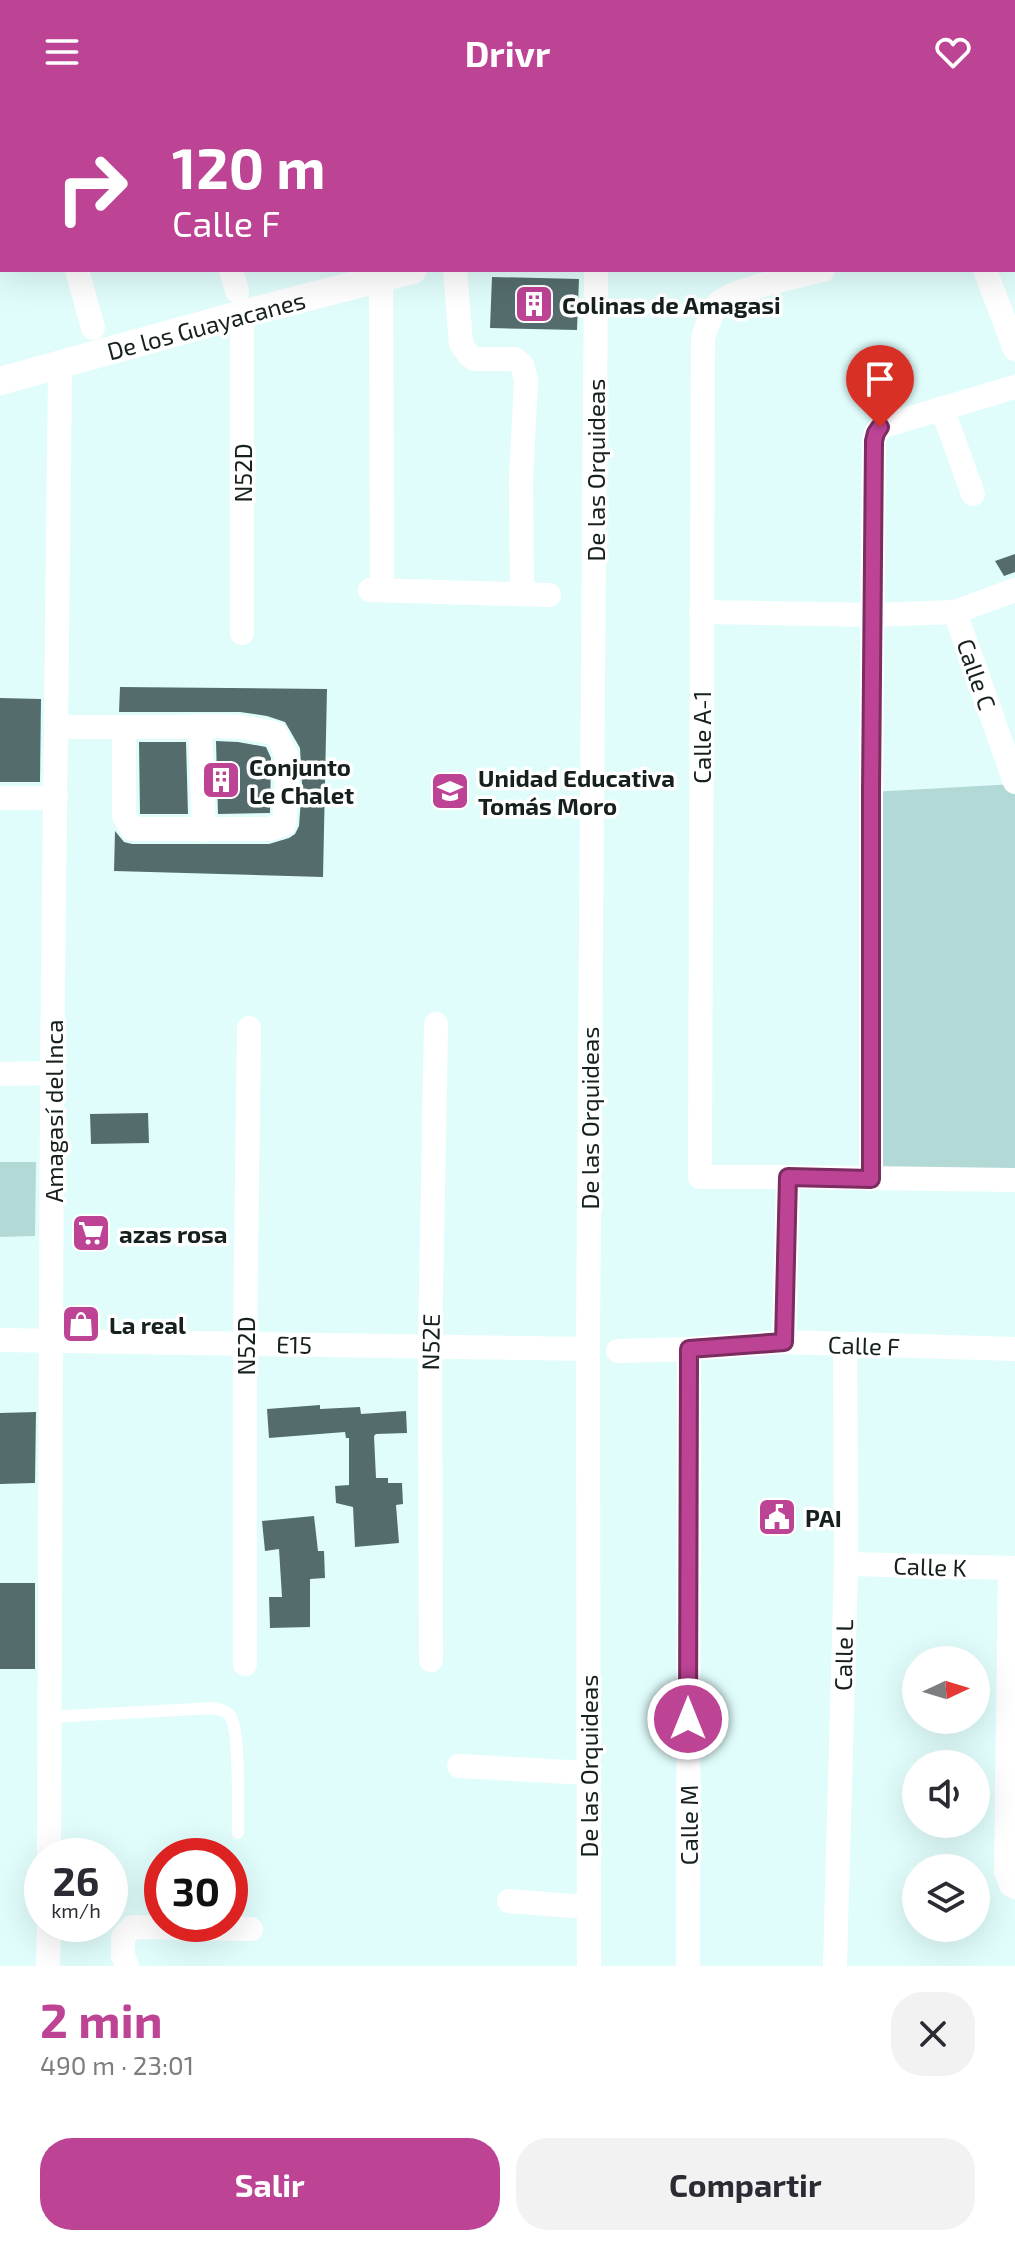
<!DOCTYPE html>
<html lang="es">
<head>
<meta charset="utf-8">
<style>
  body { margin:0; font-family:"Exo 2",sans-serif; background:#f2f2f3; color:#2b2b33; height:100vh; display:flex; flex-direction:column; font-size:30px; white-space:nowrap }
  * { box-sizing:border-box; margin:0 }
  p { font-size:26px; color:#7c7c81 }
  .icon { flex:none; width:44px; height:44px; fill:none; stroke:currentColor; stroke-width:2; stroke-linecap:round; stroke-linejoin:round }
  .map { position:relative; height:1862px; overflow:hidden }
  .sheet { display:flex; flex-direction:column; background:#fff; flex:1 }
  .sheet>* { flex:none }
  .banner { position:absolute; left:0px; top:0px; width:1016px; height:168px; box-shadow:0 8px 32px #0002; background:#bd4395; color:#fff; overflow:hidden }
  .needle { width:52px; rotate:86deg }
  .fabs { position:absolute; left:902px; top:1542px; display:grid; gap:16px }
  .fabs a { display:grid; place-items:center; width:88px; height:88px; border-radius:50%; background:#fff; box-shadow:0 8px 32px #0002; font-size:40px }
  .speed { position:absolute; left:24px; top:1734px; display:flex; gap:16px; font-size:40px; font-weight:700; text-align:center }
  .speed>* { display:grid; place-content:center; width:104px; height:104px; border-radius:50%; background:#fff; box-shadow:0 8px 32px #0002; line-height:1 }
  .speed small { font-size:20px; font-weight:400 }
  .speed .limit { border:12px solid #d22; background:#fff; color:#111 }
  .pin { position:absolute; display:grid; place-items:center; width:68px; height:68px; color:#fff; margin:-82px -34px; border-radius:50% 50% 50% 0; rotate:-45deg; box-shadow:0 0 8px #0007 }
  .pin .icon { rotate:45deg }
  .me { position:absolute; width:88px; margin:-44px; rotate:0deg; stroke-linejoin:round; filter:drop-shadow(0 0 6px #0008) }
  .turn { display:flex; align-items:center; gap:28px; height:168px; padding:0 40px; font-size:36px }
  .turn .icon { width:104px; height:104px; stroke-width:2.5 }
  .turn b { display:block; font-size:56px; line-height:68px }
  .round { display:grid; place-items:center; flex:none; width:84px; height:84px; border-radius:32px; background:#f2f2f3 }
  .head { display:flex; align-items:center; justify-content:space-between; height:136px; padding:0 40px }
  h1 { font-size:48px; font-weight:700; line-height:60px; color:#bd4395 }
  .action { display:flex; gap:16px; margin-top:auto; padding:16px 40px }
  .action a { flex:1; height:92px; border-radius:32px; background:#bd4395; color:#fff; font-size:32px; font-weight:700; line-height:92px; text-align:center }
  .action a+a { background:#f2f2f3; color:#2b2b33 }
  header { display:flex; justify-content:space-between; align-items:center; height:104px; padding:0 40px; background:#bd4395; color:#fff; font-size:36px; font-weight:700 }
  .map>svg:first-child { display:block }
  .green { fill:#b3d9d7 }
  .building { fill:#546d6c }
  .lines { fill:none; stroke-linecap:round; stroke-linejoin:round }
  .service { stroke:#fff; stroke-width:12 }
  .minor { stroke:#fff; stroke-width:24 }
  .tertiary { stroke:#fff; stroke-width:28 }
  .route-casing { stroke:#7b2c61; stroke-width:20 }
  .route { stroke:#bd4395; stroke-width:14 }
  .labels { text-anchor:middle; dominant-baseline:central; stroke-width:7; stroke-linejoin:round; paint-order:stroke }
  .poi-label { font-size:24px; font-weight:bold; fill:#15201f; stroke:#fff; text-anchor:start }
  .street-label { font-size:24px; fill:#15201f; stroke:#fff }
</style>
</head>
<body>
<header><svg class="icon" aria-label="menu" viewBox="0 0 24 24"><path d="M4 6h16M4 12h16M4 18h16"/></svg>Drivr<svg class="icon" aria-label="heart" viewBox="0 0 24 24"><path d="M12 20l-8-8c-3-5 5-10 8-4 3-6 11-1 8 4z"/></svg></header>
<div class="map">
<svg width="1015" height="1862" viewBox="0 0 1015 1862">
  <rect width="100%" height="100%" fill="#e0fdfc"/>
  <g class="green">
    <path d="M1015 680V1076L871 1075V688Z"/>
    <path d="M0 1058H36L35 1132 0 1133Z"/>
  </g>
  <g class="building">
    <path d="M492 173 579 175 577 226 490 224Z"/>
    <path d="M1015 450V468L1004 472 995 457Z"/>
    <path d="M120 583 327 585 323 773 114 767 115 727 124 738 132 740H269L289 734 295 730 299 722 302 680 300 644 285 618 267 612 240 608H119Z"/>
    <path d="M0 594 41 595 40 678H0Z"/>
    <path d="M216 637 238 638 266 643 271 654 270 709 218 710Z"/>
    <path d="M139 638H186L188 710H140Z"/>
    <path d="M148 1009 149 1039 91 1040 90 1010Z"/>
    <path d="M320 1301V1305L360 1303 361 1310 406 1307 407 1329 376 1330 374 1332 376 1374H388V1379H402L403 1400 396 1401 399 1439 355 1443 353 1403 336 1399 335 1382 349 1381V1334H346L345 1328 269 1334 267 1305Z"/>
    <path d="M36 1308 35 1379 0 1380V1309Z"/>
    <path d="M314 1412 318 1447H324L325 1474 310 1475V1523L270 1524 269 1493H282L279 1445 265 1447 262 1417Z"/>
    <rect x="0" y="1479" width="35" height="86"/>
  </g>
  <g class="lines">
    <path class="service" d="M50 1613 213 1604C220 1605 226 1607 230 1612 241 1626 237 1707 238 1729"/>
    <g class="minor">
      <path d="M31 0V2"/>
      <path d="M185 0 186 2"/>
      <path d="M77 166 93 224"/>
      <path d="M231 166 237 187"/>
      <path d="M455 166 461 240 469 251 474 255H515L522 261 526 276 521 376 522 490"/>
      <path d="M823 166C801 172 732 185 719 199 710 209 707 222 703 234L700 1073H788L1015 1076"/>
      <path d="M985 166 1015 245"/>
      <path d="M381 175 382 486"/>
      <path d="M942 304 973 390"/>
      <path d="M370 486 549 491"/>
      <path d="M701 508 874 511 955 508 1015 486"/>
      <path d="M955 508 1015 678"/>
      <path d="M242 529V210"/>
      <path d="M200 622 204 726"/>
      <path d="M56 623C96 623 136 623 176 623 209 622 245 620 276 630L286 650 287 679 284 720 269 725H132L124 712V623"/>
      <path d="M0 694H56"/>
      <path d="M0 970 52 969"/>
      <path d="M871 1075V688L874 337 876 329 880 323 1015 283"/>
      <path d="M0 1236 588 1245"/>
      <path d="M784 1238 788 1073"/>
      <path d="M618 1247 689 1245 784 1238 1015 1245"/>
      <path d="M846 1460 1015 1464"/>
      <path d="M1010 1465 1006 1767 1011 1781 1015 1783"/>
      <path d="M431 1556 430 1243 436 920"/>
      <path d="M245 1560V1239L249 924"/>
      <path d="M459 1662 588 1669"/>
      <path d="M49 1752 52 969 60 262"/>
      <path d="M509 1797 572 1802 589 1801"/>
      <path d="M48 1862 49 1820"/>
      <path d="M127 1862 123 1852V1833L132 1823 251 1825"/>
      <path d="M589 1862 588 1245 596 166"/>
      <path d="M688 1862 689 1245"/>
      <path d="M835 1862 846 1460 845 1241"/>
    </g>
    <g class="tertiary">
      <path d="M1014 3 1015 2"/>
      <path d="M0 277 242 210 413 166"/>
    </g>
  </g>
  <g class="lines">
    <g class="route-casing">
      <path id="route" d="M688 1615 689 1245 784 1238 788 1073 871 1075V688L874 337 876 329 880 323"/>
    </g>
    <use href="#route" class="route"/>
  </g>
  <defs>
    <g id="building-square" transform="scale(2)"><rect x="-9" y="-9" width="18" height="18" rx="4" fill="#bd4395" stroke="#fff"/><path d="M-4-6H4V6H1V3H-1V6H-4ZM-2.5-4.3h1.7v1.8h-1.7ZM.8-4.3h1.7v1.8H.8ZM-2.5-1h1.7V.8h-1.7ZM.8-1h1.7V.8H.8Z" fill="#fff"/></g>
    <g id="school-square" transform="scale(2)"><rect x="-9" y="-9" width="18" height="18" rx="4" fill="#bd4395" stroke="#fff"/><path d="M0-5L7-2L0 1L-7-2ZM-4 1L0 2.5L4 1V4Q0 6-4 4Z" fill="#fff"/></g>
    <g id="supermarket-square" transform="scale(2)"><rect x="-9" y="-9" width="18" height="18" rx="4" fill="#bd4395" stroke="#fff"/><path d="M-6-5.5h2.5l.6 2H6L4.5 2H-2.5L-4.4-4H-6ZM-1.5 3.2a1.3 1.3 0 1 0 .1 0ZM3 3.2a1.3 1.3 0 1 0 .1 0Z" fill="#fff"/></g>
    <g id="shop-square" transform="scale(2)"><rect x="-9" y="-9" width="18" height="18" rx="4" fill="#bd4395" stroke="#fff"/><path d="M-5-2.5h2.3a2.7 3.5 0 0 1 5.4 0H5L5.5 6h-11ZM-1.5-2.5h3a1.5 2.3 0 0 0-3 0Z" fill="#fff"/></g>
    <g id="civic-square" transform="scale(2)"><rect x="-9" y="-9" width="18" height="18" rx="4" fill="#bd4395" stroke="#fff"/><path d="M-.6-6.5H3V-4.5H.6V-3L4-1V1h2V6H-6V1h2V-1L-.6-3ZM-1.2 2.5V6h2.4V2.5Z" fill="#fff"/></g>
  </defs>
  <g fill-rule="evenodd">
    <use href="#building-square" x="534" y="200"/>
    <use href="#building-square" x="221" y="676"/>
    <use href="#school-square" x="450" y="687"/>
    <use href="#supermarket-square" x="91" y="1129"/>
    <use href="#shop-square" x="81" y="1220"/>
    <use href="#civic-square" x="777" y="1413"/>
  </g>
  <g class="labels">
    <g class="poi-label">
      <text x="562" y="200">Colinas de Amagasi</text>
      <text x="249" y="662">Conjunto<tspan x="249" dy="28">Le Chalet</tspan></text>
      <text x="478" y="673">Unidad Educativa<tspan x="478" dy="28">Tomás Moro</tspan></text>
      <text x="119" y="1129">azas rosa</text>
      <text x="109" y="1220">La real</text>
      <text x="805" y="1413">PAI</text>
    </g>
    <g class="street-label">
      <text transform="translate(206 221) rotate(-15)">De los Guayacanes</text>
      <text transform="translate(595 366) rotate(-90)">De las Orquideas</text>
      <text transform="translate(242 369) rotate(-90)">N52D</text>
      <text transform="translate(977 570) rotate(71)">Calle C</text>
      <text transform="translate(701 633) rotate(-90)">Calle A-1</text>
      <text transform="translate(53 1007) rotate(-90)">Amagasí del Inca</text>
      <text transform="translate(589 1014) rotate(-90)">De las Orquideas</text>
      <text transform="translate(430 1238) rotate(-89)">N52E</text>
      <text transform="translate(294 1240) rotate(1)">E15</text>
      <text transform="translate(864 1241) rotate(2)">Calle F</text>
      <text transform="translate(245 1242) rotate(-90)">N52D</text>
      <text transform="translate(930 1462) rotate(2)">Calle K</text>
      <text transform="translate(843 1551) rotate(-89)">Calle L</text>
      <text transform="translate(588 1662) rotate(-90)">De las Orquideas</text>
      <text transform="translate(688 1721) rotate(-90)">Calle M</text>
    </g>
  </g>
</svg>
<div class="fabs">
<a><svg class="needle" viewBox="-14 -14 28 28"><path d="M0-13l5 13h-10z" fill="#e53935"/><path d="M0 13l5-13h-10z" fill="#7c7c81"/></svg></a>
<a><svg class="icon" aria-label="sound" viewBox="0 0 24 24"><path d="M4 9h4l5-4v14l-5-4H4zM17 9q2 3 0 6"/></svg></a>
<a><svg class="icon" aria-label="layers" viewBox="0 0 24 24"><path d="M12 4l9 5-9 5-9-5zM3 14l9 5 9-5"/></svg></a>
</div>
<div class="speed"><div>26<small>km/h</small></div><div class="limit">30</div></div>
<div class="pin" style="left:880px;top:323px;background:#d93025"><svg class="icon" aria-label="arrive" viewBox="0 0 24 24"><path d="M6 21V4h12l-3 4 3 4H6"/></svg></div>
<svg class="me" style="left:688px;top:1615px" viewBox="-20 -20 40 40"><circle r="17" fill="#bd4395" stroke="#fff" stroke-width="3"/><path d="M0-11L8 9 0 5-8 9z" fill="#fff"/></svg>
<div class="banner">
<div class="turn"><svg class="icon" aria-label="right" viewBox="0 0 24 24"><path d="M7 20v-9h11M14 6l5 5-5 5"/></svg><div><b>120 m</b>Calle F</div></div>
</div>
</div>
<section class="sheet">
<div class="head"><div><h1>2 min</h1><p>490 m · 23:01</p></div><a class="round"><svg class="icon" aria-label="close" viewBox="0 0 24 24"><path d="M6 6l12 12M18 6L6 18"/></svg></a></div>
<div class="action"><a>Salir</a><a>Compartir</a></div>
</section>
</body>
</html>
